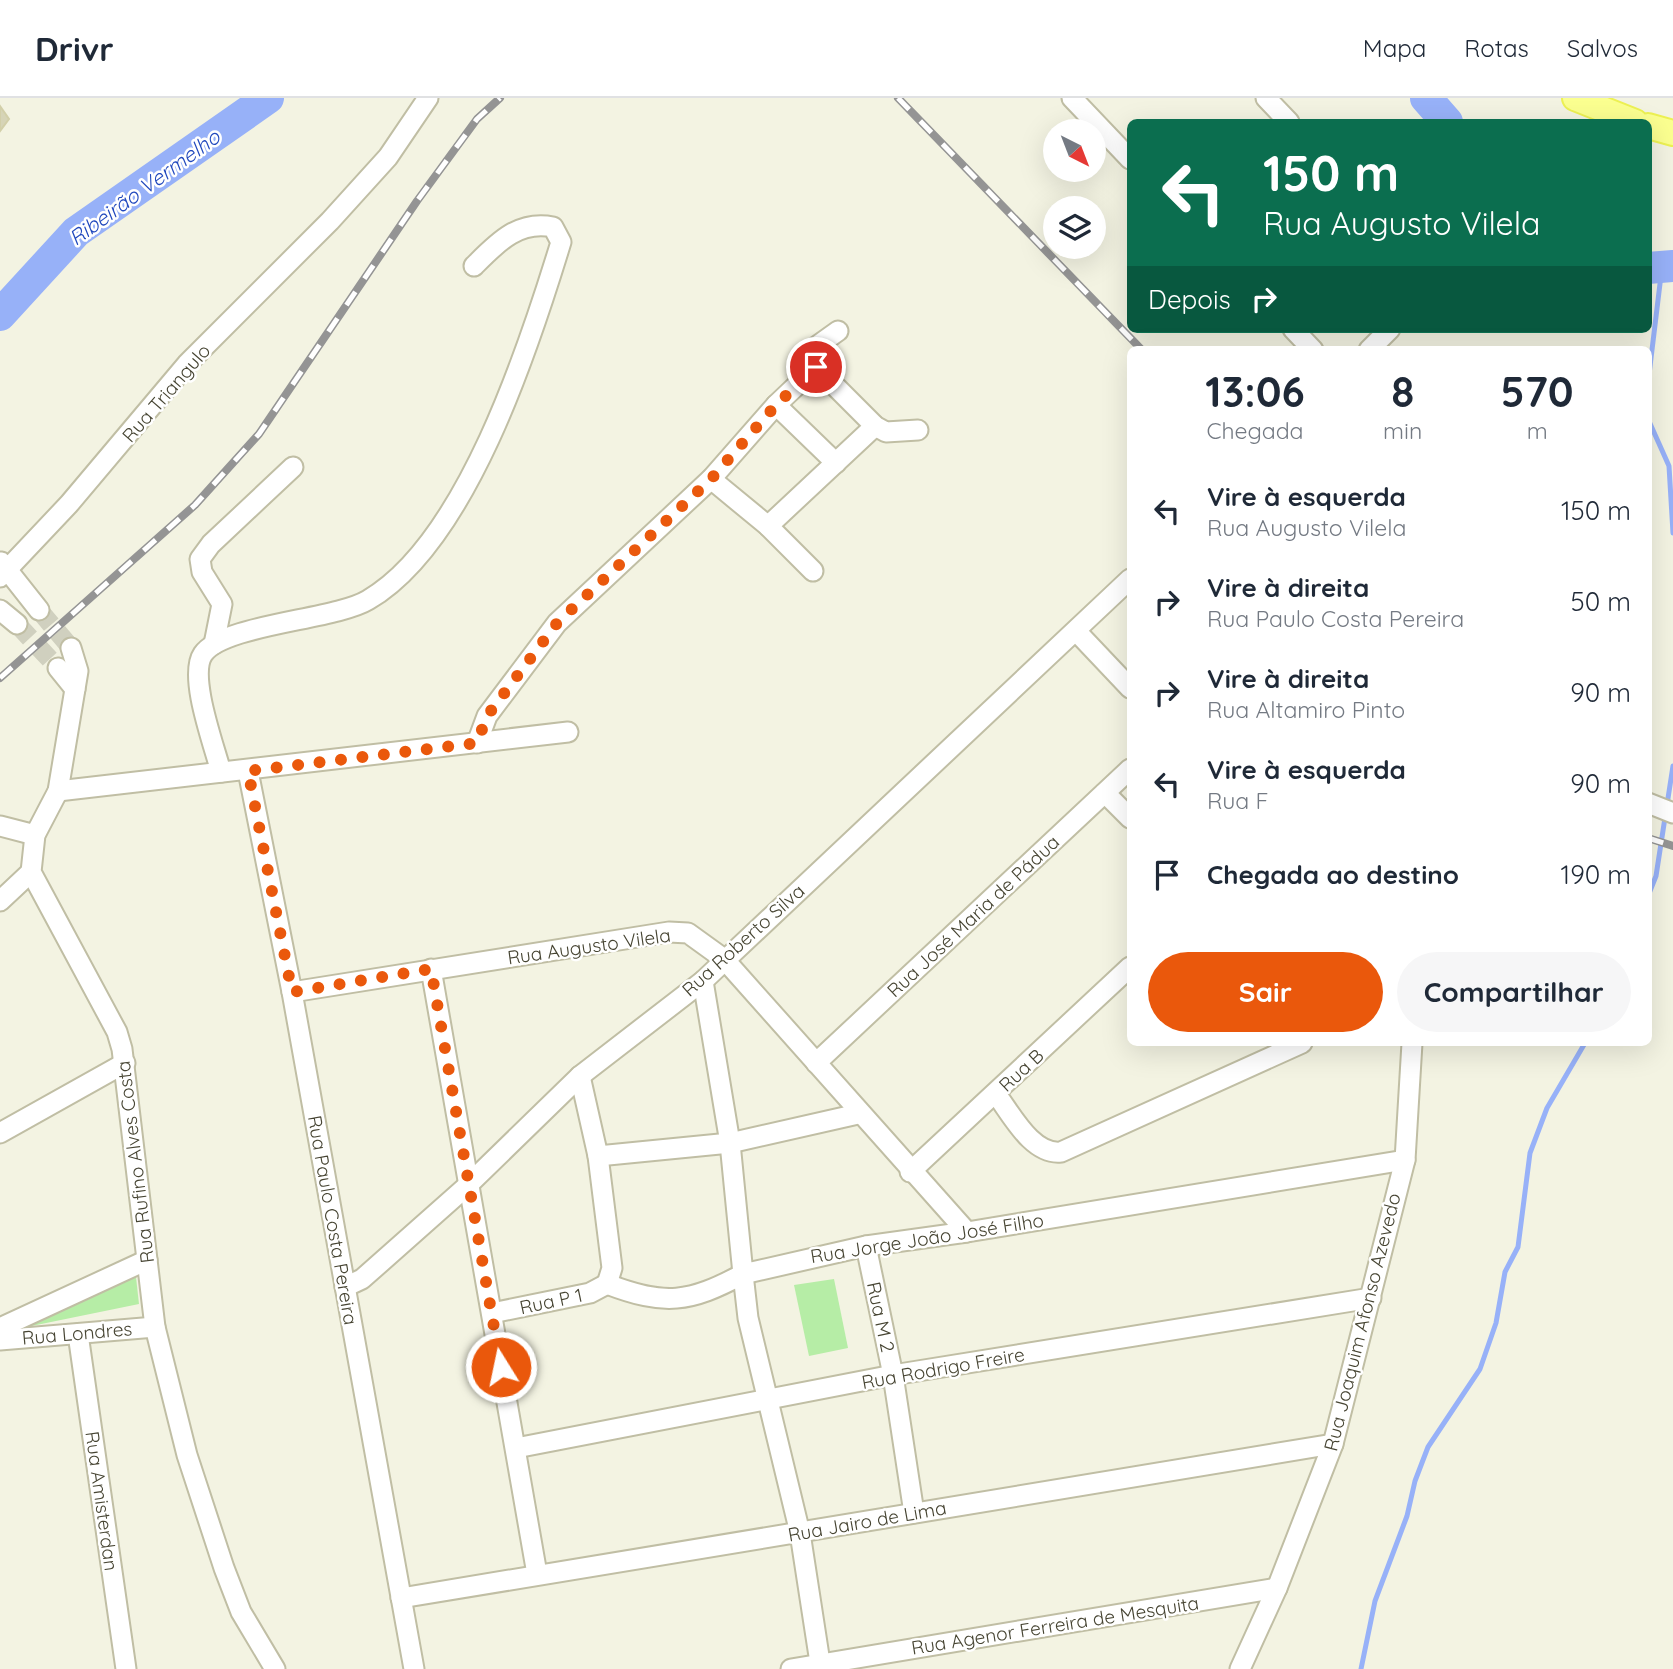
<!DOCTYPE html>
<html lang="pt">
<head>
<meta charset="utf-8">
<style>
  body { margin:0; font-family:Quicksand,sans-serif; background:#f6f6f7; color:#1f2937; height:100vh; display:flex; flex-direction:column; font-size:26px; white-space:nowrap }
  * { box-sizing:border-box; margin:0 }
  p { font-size:23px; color:#747a83 }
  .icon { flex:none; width:38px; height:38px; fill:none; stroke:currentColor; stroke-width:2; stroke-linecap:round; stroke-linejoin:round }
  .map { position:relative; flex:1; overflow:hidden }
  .panel { position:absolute; left:1127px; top:248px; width:525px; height:700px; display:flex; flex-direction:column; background:#fff; border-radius:10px; box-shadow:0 7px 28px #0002 }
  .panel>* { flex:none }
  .top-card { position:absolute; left:1127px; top:21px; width:525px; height:214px; border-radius:10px; box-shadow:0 7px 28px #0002; background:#0b6e4f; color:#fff; overflow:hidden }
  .needle { width:46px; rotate:138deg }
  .controls { position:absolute; left:1043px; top:21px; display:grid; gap:14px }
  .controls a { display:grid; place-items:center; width:63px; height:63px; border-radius:50%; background:#fff; box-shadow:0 7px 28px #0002; font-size:35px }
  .pin { position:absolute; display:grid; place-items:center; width:60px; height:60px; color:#fff; margin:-30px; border:4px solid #fff; border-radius:50%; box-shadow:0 2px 7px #0007 }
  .me { position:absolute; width:77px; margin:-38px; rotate:350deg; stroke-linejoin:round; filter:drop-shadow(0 0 5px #0008) }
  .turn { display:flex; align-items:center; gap:24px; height:147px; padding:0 21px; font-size:32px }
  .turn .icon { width:91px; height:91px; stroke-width:2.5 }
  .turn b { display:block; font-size:49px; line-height:60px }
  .then { display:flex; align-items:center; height:66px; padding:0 21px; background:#0003; gap:14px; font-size:26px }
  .eta { display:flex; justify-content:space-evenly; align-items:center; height:119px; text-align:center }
  .eta b { font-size:42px; font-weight:700; line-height:49px }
  .action { display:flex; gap:14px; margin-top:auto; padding:14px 21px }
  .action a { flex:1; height:80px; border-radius:42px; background:#ea580c; color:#fff; font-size:28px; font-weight:700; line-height:80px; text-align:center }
  .action a+a { background:#f6f6f7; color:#1f2937 }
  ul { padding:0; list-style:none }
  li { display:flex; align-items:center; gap:21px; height:91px; padding:0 21px }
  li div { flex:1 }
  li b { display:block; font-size:26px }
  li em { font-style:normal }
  header { display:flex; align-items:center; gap:42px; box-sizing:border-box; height:98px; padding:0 35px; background:#fff; border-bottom:2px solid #e0e1e3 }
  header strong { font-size:33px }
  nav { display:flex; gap:38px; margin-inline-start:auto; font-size:24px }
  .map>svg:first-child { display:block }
  .green { fill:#b6eda6 }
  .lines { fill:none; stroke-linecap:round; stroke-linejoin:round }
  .stream { stroke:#97b1f8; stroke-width:5 }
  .river { stroke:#97b1f8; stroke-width:32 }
  .building { fill:#d6d4b7; stroke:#d2cfa9; stroke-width:2 }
  .minor-tunnel { stroke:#d0d0bf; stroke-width:19; stroke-dasharray:19 10; stroke-linecap:butt }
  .minor-casing { stroke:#c0bea4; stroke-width:23 }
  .major-casing { stroke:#edf153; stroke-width:28 }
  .minor { stroke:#fff; stroke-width:19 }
  .major { stroke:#fbff90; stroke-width:24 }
  .rail-casing { stroke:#949494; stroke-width:8 }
  .rail { stroke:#fff; stroke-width:5; stroke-dasharray:16; stroke-linecap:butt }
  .route { stroke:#ea580c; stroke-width:12; stroke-dasharray:0 21.6 }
  .labels { text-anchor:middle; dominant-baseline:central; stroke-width:5; stroke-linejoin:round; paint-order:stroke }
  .street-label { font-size:19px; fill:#464432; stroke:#fff }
  .water-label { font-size:21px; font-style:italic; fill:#2048bd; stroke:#fff }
</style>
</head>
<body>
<header>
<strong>Drivr</strong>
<nav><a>Mapa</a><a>Rotas</a><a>Salvos</a></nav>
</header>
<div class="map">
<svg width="1673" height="1571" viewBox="0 0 1673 1571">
  <rect width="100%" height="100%" fill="#f3f3e2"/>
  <g class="green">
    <path d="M135 1170 139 1206 7 1233Z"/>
    <path d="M834 1181 848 1250 809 1258 794 1187Z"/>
  </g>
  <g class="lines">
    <g class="stream">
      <path d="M1648 285 1662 169"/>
      <path d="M1648 321 1669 368 1673 435"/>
      <path d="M1648 798 1656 778 1673 668"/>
      <path d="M1361 1571 1375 1503 1407 1418 1415 1383 1428 1349 1480 1271 1496 1225 1505 1174 1518 1149 1530 1055 1547 1010 1585 945"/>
    </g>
    <g class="river">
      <path d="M1426 0 1447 24"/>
      <path d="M1648 170 1673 168"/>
      <path d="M0 217 76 134 268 0"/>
    </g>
  </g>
  <path class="building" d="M0 8 9 21 0 33Z"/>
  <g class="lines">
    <g class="minor-tunnel">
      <path d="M39 512 71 550"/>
      <path d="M17 526 58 570"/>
    </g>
    <g class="minor-casing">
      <g id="minor">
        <path d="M1072 0 1130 61"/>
        <path d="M1266 0 1289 24"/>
        <path d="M1293 231 1313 252"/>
        <path d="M838 233 817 248 816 269 875 328 886 334 918 332"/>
        <path d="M1369 252 1390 231"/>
        <path d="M776 307 836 365"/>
        <path d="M711 381 768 428 813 473"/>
        <path d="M768 428 875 328"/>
        <path d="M1 464 39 512"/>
        <path d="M0 479 69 406 187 266 330 123 388 59 428 0"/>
        <path d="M0 512 17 526"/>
        <path d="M1077 534 1130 590"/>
        <path d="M214 546 222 506 202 474 200 461 211 446 293 369"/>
        <path d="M71 550 78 573 58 693 35 737 31 774 117 934 122 951 155 1229 187 1357 224 1470 241 1514 275 1571"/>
        <path d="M58 570 75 591"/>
        <path d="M477 645 487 618 557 525 711 381 776 307 816 269"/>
        <path d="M248 673 292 894 414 1571"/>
        <path d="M221 674C214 647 188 578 203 556 224 526 335 522 368 502 466 445 529 249 561 144L553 129C518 122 497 145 474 168"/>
        <path d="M58 693 568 634"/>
        <path d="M1105 695 1130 720"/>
        <path d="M1648 705 1673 715"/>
        <path d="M0 728 35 737"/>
        <path d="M0 803 31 774"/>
        <path d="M431 871 537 1476"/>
        <path d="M703 883 730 1045 743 1176 866 1148 967 1134 1405 1062"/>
        <path d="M292 894 669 834 688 835 724 861 967 1134"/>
        <path d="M816 965 1130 671"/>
        <path d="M580 978 598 1058 612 1170 607 1186"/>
        <path d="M996 996C1012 1017 1032 1057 1061 1054L1302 945"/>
        <path d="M0 1035 125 965"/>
        <path d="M598 1058 730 1045 858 1016"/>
        <path d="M910 1074 1130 869"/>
        <path d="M866 1148 893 1277 914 1415"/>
        <path d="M607 1186C665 1208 689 1205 743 1176L748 1220 800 1435 821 1571"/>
        <path d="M345 1189 362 1181 467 1088 580 978 703 883 1130 481"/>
        <path d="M492 1215 590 1195 607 1186"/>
        <path d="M0 1230 147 1162"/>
        <path d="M78 1236 126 1571"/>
        <path d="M0 1242 155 1229"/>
        <path d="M516 1350 893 1277 1371 1200"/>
        <path d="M401 1500 1333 1346"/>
        <path d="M791 1571 1277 1490"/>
        <path d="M1240 1571 1277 1490 1333 1346 1405 1062 1412 945"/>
      </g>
    </g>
    <g class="major-casing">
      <g id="major">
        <path d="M1575 0 1635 24"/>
        <path d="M1648 28 1673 35"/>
      </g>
    </g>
    <use href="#minor" class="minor"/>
    <use href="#major" class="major"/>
    <g class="rail-casing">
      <g id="rail">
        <path d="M898 0 1142 252"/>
        <path d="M0 580 195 407 259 336 417 103 477 21 500 0"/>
        <path d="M1648 740 1673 748"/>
      </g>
    </g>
    <use href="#rail" class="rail"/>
  </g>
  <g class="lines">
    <path class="route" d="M501 1269 431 871 292 894 248 673 477 645 487 618 557 525 711 381 776 307 816 269"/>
  </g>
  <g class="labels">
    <g class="street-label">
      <text transform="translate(166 295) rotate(-49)">Rua Triangulo</text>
      <text transform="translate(973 818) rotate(-43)">Rua José Maria de Pádua</text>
      <text transform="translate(743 842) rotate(-42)">Rua Roberto Silva</text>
      <text transform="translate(589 848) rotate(-8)">Rua Augusto Vilela</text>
      <text transform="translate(1021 972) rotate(-43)">Rua B</text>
      <text transform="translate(135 1064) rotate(-97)">Rua Rufino Alves Costa</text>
      <text transform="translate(333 1122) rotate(80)">Rua Paulo Costa Pereira</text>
      <text transform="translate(927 1140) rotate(-9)">Rua Jorge João José Filho</text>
      <text transform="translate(551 1203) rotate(-12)">Rua P 1</text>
      <text transform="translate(881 1219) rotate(78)">Rua M 2</text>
      <text transform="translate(1362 1224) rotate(-76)">Rua Joaquim Afonso Azevedo</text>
      <text transform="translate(77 1235) rotate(-5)">Rua Londres</text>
      <text transform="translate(943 1270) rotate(-10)">Rua Rodrigo Freire</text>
      <text transform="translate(102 1403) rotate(82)">Rua Amisterdan</text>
      <text transform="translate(867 1423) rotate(-10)">Rua Jairo de Lima</text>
      <text transform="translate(1055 1527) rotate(-9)">Rua Agenor Ferreira de Mesquita</text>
    </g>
    <g class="water-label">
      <text transform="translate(144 89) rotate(-36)">Ribeirão Vermelho</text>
    </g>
  </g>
</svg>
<div class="controls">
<a><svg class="needle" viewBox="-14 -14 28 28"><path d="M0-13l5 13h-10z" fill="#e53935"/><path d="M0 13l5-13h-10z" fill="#747a83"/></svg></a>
<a><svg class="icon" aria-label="layers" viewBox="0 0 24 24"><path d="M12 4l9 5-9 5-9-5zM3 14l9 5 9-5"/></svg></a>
</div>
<div class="pin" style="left:816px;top:269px;background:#d93025"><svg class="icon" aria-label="arrive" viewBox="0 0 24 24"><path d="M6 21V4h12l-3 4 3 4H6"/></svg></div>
<svg class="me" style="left:501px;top:1269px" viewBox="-20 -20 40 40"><circle r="17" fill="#ea580c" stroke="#fff" stroke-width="3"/><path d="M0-11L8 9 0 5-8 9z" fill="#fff"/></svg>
<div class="top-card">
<div class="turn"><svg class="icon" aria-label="left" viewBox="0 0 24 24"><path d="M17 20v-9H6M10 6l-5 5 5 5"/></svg><div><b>150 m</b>Rua Augusto Vilela</div></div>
<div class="then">Depois<svg class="icon" aria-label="right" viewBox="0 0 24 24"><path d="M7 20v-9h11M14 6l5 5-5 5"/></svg></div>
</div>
<section class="panel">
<div class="eta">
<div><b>13:06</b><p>Chegada</p></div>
<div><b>8</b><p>min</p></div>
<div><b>570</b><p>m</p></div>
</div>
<ul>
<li><svg class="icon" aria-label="left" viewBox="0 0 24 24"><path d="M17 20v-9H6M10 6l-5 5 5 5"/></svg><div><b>Vire à esquerda</b><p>Rua Augusto Vilela</p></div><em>150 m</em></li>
<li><svg class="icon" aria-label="right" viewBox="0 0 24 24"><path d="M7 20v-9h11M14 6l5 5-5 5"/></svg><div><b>Vire à direita</b><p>Rua Paulo Costa Pereira</p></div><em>50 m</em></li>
<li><svg class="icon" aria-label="right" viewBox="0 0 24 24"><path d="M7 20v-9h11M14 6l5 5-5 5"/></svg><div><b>Vire à direita</b><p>Rua Altamiro Pinto</p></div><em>90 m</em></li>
<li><svg class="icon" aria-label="left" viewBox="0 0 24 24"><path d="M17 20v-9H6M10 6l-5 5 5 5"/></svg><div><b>Vire à esquerda</b><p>Rua F</p></div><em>90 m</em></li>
<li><svg class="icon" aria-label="arrive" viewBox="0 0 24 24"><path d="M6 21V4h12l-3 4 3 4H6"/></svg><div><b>Chegada ao destino</b></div><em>190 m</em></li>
</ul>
<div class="action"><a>Sair</a><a>Compartilhar</a></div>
</section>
</div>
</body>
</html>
